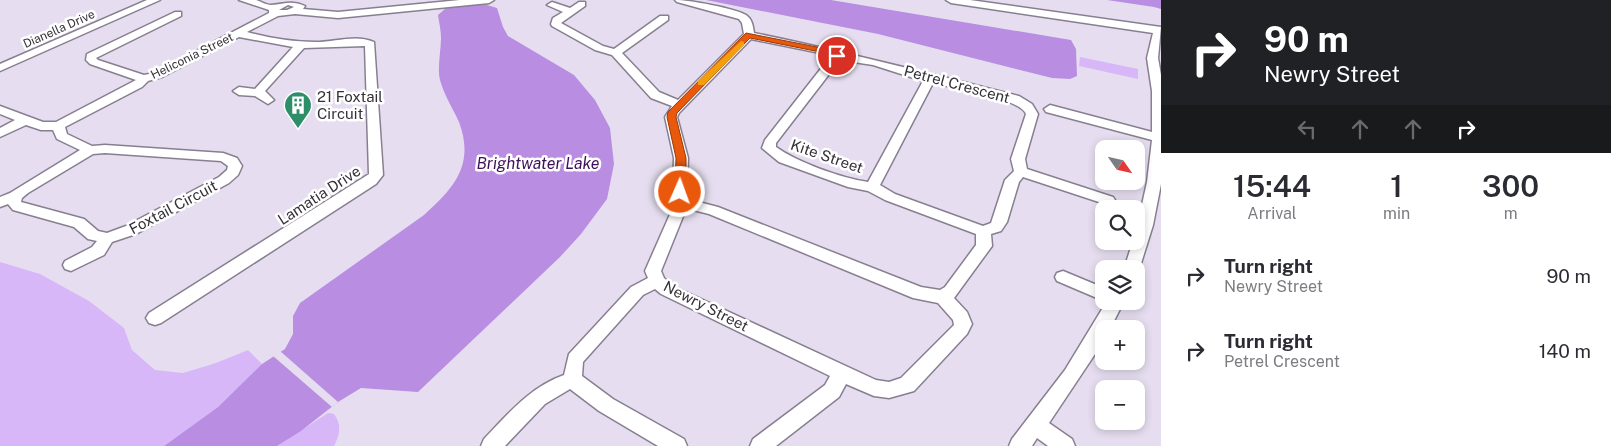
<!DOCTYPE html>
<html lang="en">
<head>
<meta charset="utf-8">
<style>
  body { margin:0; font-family:"Public Sans",sans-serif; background:#f7f7f7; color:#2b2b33; height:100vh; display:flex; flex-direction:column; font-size:19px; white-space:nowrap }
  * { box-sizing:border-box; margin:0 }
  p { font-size:16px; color:#7c7c81 }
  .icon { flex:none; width:28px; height:28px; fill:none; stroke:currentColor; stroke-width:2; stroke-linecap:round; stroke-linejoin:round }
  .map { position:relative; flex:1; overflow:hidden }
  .drawer { display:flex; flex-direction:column; background:#fff; width:450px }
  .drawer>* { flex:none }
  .guide { background:#202124; color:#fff; overflow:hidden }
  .needle { width:32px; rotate:124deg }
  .buttons { position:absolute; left:1095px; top:140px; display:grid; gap:10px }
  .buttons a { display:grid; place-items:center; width:50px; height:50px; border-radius:10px; background:#fff; box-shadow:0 2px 8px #0003; font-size:25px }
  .pin { position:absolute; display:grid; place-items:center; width:42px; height:42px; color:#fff; margin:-21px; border:2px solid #fff; border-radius:50%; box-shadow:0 1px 5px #0007 }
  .me { position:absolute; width:55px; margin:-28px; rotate:2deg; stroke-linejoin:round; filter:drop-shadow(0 0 4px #0008) }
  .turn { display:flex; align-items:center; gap:18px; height:105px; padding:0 20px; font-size:22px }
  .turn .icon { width:65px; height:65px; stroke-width:2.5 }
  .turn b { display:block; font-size:35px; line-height:42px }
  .lanes { display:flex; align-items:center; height:48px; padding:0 20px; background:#0003; justify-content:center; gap:25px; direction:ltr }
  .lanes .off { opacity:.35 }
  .eta { display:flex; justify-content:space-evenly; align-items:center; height:85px; text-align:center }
  .eta b { font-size:30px; font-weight:600; line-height:35px }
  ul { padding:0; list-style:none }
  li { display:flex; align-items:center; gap:15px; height:75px; padding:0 20px }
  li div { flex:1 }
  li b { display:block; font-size:19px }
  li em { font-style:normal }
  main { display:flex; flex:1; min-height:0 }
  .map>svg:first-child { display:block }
  .green { fill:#d8b7f8 }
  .water { fill:#b98de2 }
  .pier { fill:#e6def0 }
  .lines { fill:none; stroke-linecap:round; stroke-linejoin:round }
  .minor-casing { stroke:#877f8f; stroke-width:3 }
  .minor { fill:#fff; fill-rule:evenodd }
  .route { fill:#ea580c; stroke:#983908 }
  .slow { fill:#f59e0b }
  .labels { text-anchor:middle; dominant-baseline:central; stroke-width:5; stroke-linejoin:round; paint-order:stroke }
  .far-street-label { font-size:12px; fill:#353138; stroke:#fff }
  .street-label { font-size:15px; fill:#353138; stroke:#fff }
  .poi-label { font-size:15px; fill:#353138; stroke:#fff; text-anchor:start }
  .water-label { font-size:16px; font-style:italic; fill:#3d105c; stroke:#fff }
</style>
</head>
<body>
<main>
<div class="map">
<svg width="1161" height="446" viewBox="0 0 1161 446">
  <rect width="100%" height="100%" fill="#e6def0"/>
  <g class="green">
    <path d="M1080 57 1138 69V79L1079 66Z"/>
    <path d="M0 262 40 274 89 301 124 328 132 350 155 370 183 373 216 363 248 350 262 364 218 407 164 446H0Z"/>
    <path d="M328 413 334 414C342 425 340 434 334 446H277Z"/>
  </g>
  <g class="water">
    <path d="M443 0H485L487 5 497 8 503 27 508 36 574 75 595 100 610 128 614 164 607 199 581 234 560 257 418 392 361 388 338 402 301 431 277 446H164L218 407 262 364 285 349 293 334V316L300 303 424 215C454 188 475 165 459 122 453 109 444 95 440 80 437 68 441 51 441 38 441 30 439 23 438 15L446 8Z"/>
    <path d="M706 0H831L1071 40 1076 49 1077 76 1070 79 1052 78 878 34Z"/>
    <path d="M1107 0H1161V9L1154 7Z"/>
  </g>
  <path class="pier" d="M280 351 338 402 332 407 273 356Z"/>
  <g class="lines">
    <g class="minor-casing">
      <g id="minor">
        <path d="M147 0H160L0 71V64Z"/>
        <path d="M239 0C245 0 250 0 256 0 260 1 266 5 271 5 284 4 292 0 305 6L303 9 338 12 460 0H494L489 3 338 18 295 14 278 16 247 32C269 38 293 42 316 42 335 42 356 34 374 42L383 175 376 184 161 323 155 325 149 323 146 318 149 313 369 174 365 46 304 48 265 91 274 100 268 104 255 96 239 95 233 91 239 87 255 89 293 47 239 37 162 77 148 81 142 87 65 127 67 134 92 146 105 145 223 153 237 158 242 166 238 175 229 183 136 234 112 242 104 255 71 271 65 269 63 265 65 261 92 247 97 241 88 239 74 227 13 210 8 204 0 207V197L10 193 80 150 57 139 53 130H41L26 125 0 137V128L15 120 0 114V106L43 122H56L136 80 90 64 86 60 87 54 175 12H181V16L96 58 98 60 144 75 154 73 269 13V10ZM288 5 294 7 287 10H279ZM105 153 221 161 228 166 227 170 219 177 126 226 107 233 98 231 84 219 21 202 22 198 28 193 93 154Z"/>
        <path d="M675 0C689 0 734 8 746 15 752 19 753 26 754 33 843 51 931 74 1019 96L1032 104 1038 114 1025 159 1027 169 1113 197 1115 200 1113 203 1108 205 1023 177 1019 182 1007 222 1001 231 991 234 992 246 954 298 967 312 972 324 967 334 914 391 889 398 874 396 846 384 839 397 776 446H750L753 439 825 385 830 376 661 294 655 289 643 295 583 362 582 376 613 399 684 439 687 446H658L599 411 570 389 545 404 505 446H481L484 439C508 414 530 387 564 375L569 354 631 287 648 278 645 271 671 212 678 203 673 192 674 158 665 117 672 106 651 98 612 55 595 50 552 26 551 24 553 18 563 12 547 5 552 2 570 8 579 2H585V6L561 23 603 46 614 49 660 16H668V20L622 53 659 92 678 100 744 34 742 23 739 19 677 2ZM751 39 820 53 830 57 765 140 762 148 779 162 848 187 868 191 885 200 976 234V245L945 287 940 290 921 287 718 207 691 200 687 192 688 158 677 117 679 113ZM840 60 873 65 923 81 868 182C841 178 797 162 776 147V143ZM933 83C952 88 1020 98 1026 114L1011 159 1014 171 1005 180 991 223 983 226 895 194 880 185ZM689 209 709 214 913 298 938 303 953 320 954 325 901 378 889 382 876 380 673 286 664 278 661 271 684 214Z"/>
        <path d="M946 0H970L1161 27 1158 58 1161 75V184L1153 225 1138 273 1136 274V269H1124L1133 241H1136V232L1147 182 1152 140 1046 112 1044 109 1050 105 1152 132V91L1147 58 1153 33 951 3Z"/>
        <path d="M1063 271 1104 288V301L1057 281 1055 277 1057 273Z"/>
        <path d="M1107 301H1124L1110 329H1104V339L1101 345 1049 423 1072 439 1075 446H1048L1037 438 1032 446H1009L1012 439 1065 370Z"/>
      </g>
    </g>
    <use href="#minor" class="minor"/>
  </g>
  <path class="route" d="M746 33 822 48 841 56 837 59 820 52 750 38 677 113 676 117 686 158V192L684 195H676L675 192 676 158 667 117 668 112Z"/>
  <path class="slow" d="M741 41 744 42V45L704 85H698V81Z"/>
  <defs>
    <g id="building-pin" transform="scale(1.4375)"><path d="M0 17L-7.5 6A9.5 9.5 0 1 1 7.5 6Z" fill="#2d8f69" stroke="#fff"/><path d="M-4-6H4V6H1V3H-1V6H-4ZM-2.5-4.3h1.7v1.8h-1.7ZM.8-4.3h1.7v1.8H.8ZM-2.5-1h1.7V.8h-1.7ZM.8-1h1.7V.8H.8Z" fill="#fff"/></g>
  </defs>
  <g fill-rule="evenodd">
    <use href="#building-pin" x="298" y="105"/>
  </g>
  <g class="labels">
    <g class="far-street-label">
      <text transform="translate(59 29) rotate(-24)">Dianella Drive</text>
      <text transform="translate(192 56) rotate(-26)">Heliconia Street</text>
    </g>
    <g class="street-label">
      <text transform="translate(957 84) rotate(15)">Petrel Crescent</text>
      <text transform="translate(827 156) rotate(19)">Kite Street</text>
      <text transform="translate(319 195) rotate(-33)">Lamatia Drive</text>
      <text transform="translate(173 207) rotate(-28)">Foxtail Circuit</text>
      <text transform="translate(706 306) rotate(27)">Newry Street</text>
    </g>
    <g class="poi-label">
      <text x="317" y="96">21 Foxtail<tspan x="317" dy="17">Circuit</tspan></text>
    </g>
    <g class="water-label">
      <text x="538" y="163">Brightwater Lake</text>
    </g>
  </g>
</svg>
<div class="buttons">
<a><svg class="needle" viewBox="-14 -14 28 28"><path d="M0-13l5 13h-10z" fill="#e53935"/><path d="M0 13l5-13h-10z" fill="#7c7c81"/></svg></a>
<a><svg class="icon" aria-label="search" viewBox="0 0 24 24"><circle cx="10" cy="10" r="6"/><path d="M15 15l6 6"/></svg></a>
<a><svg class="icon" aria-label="layers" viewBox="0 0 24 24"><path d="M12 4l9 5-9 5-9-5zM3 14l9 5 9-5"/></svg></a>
<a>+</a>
<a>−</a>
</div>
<div class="pin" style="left:837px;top:56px;background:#d93025"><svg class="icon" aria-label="arrive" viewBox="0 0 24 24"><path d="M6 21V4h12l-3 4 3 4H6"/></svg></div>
<svg class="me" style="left:680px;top:192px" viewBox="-20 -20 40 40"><circle r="17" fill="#ea580c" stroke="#fff" stroke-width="3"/><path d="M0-11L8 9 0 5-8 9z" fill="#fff"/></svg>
</div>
<section class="drawer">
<div class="guide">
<div class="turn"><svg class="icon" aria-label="right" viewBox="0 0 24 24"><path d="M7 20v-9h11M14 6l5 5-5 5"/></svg><div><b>90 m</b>Newry Street</div></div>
<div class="lanes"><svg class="icon off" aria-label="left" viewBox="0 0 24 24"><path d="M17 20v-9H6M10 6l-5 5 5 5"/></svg><svg class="icon off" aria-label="ahead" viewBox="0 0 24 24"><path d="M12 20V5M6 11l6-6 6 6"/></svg><svg class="icon off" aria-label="ahead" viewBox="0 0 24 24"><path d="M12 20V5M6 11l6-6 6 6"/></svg><svg class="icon" aria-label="right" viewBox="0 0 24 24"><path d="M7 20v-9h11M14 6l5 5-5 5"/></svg></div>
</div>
<div class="eta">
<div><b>15:44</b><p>Arrival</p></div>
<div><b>1</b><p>min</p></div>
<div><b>300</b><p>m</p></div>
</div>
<ul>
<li><svg class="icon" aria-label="right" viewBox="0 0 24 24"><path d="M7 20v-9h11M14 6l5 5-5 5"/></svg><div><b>Turn right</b><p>Newry Street</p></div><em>90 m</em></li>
<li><svg class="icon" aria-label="right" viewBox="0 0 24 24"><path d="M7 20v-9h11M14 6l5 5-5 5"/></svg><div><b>Turn right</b><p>Petrel Crescent</p></div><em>140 m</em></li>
</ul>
</section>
</main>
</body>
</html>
